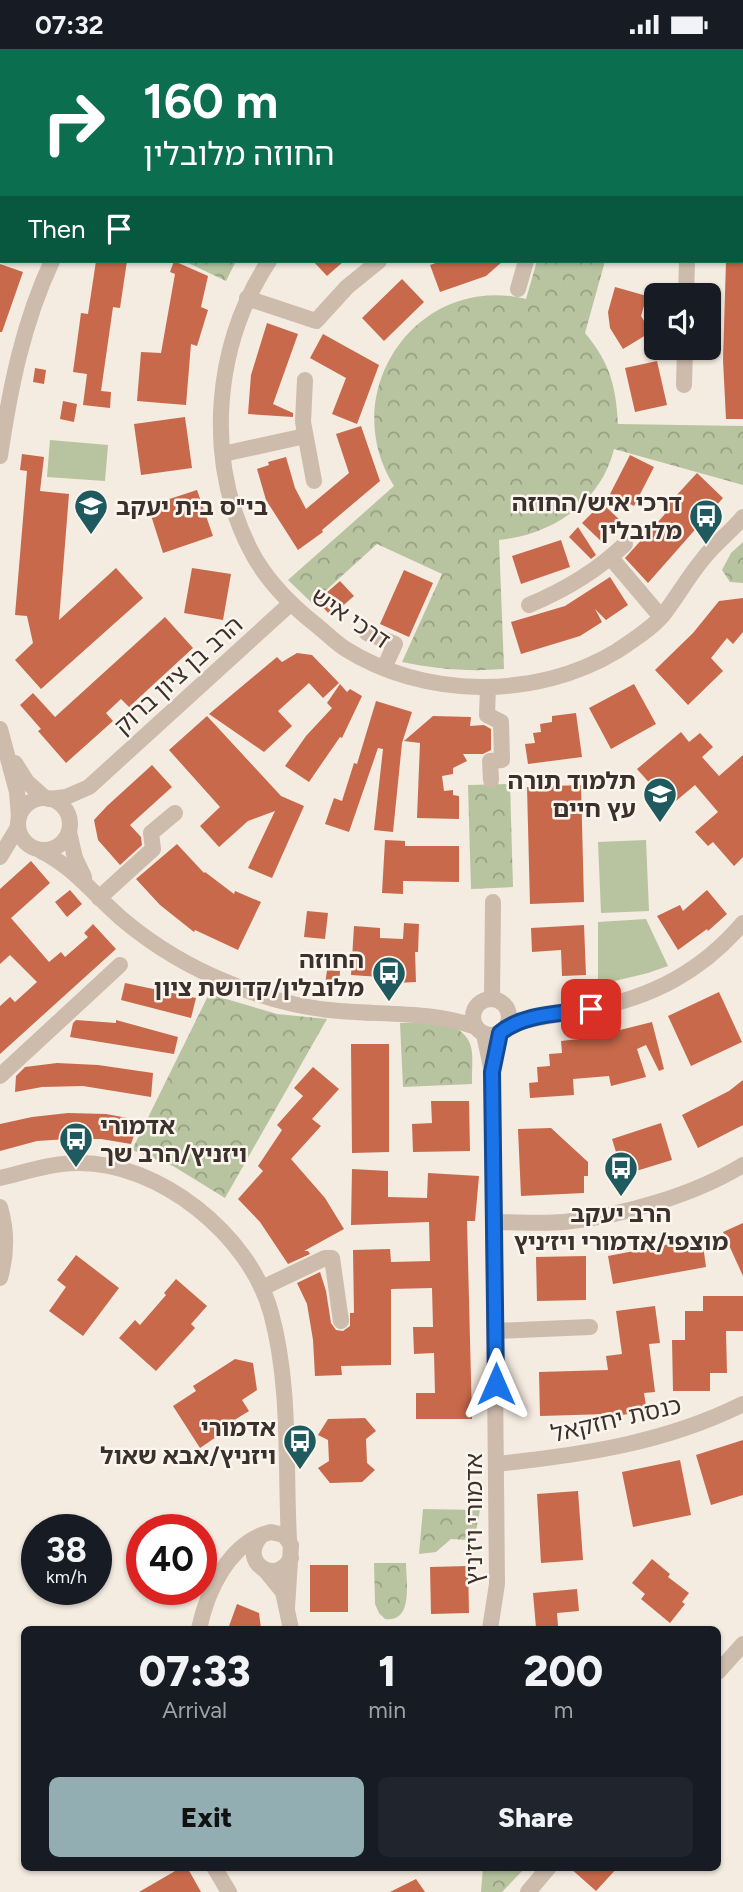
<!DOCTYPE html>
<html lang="en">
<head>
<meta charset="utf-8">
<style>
  body { margin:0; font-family:Figtree,"Noto Sans Hebrew",sans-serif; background:#20242c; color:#f1f3f6; height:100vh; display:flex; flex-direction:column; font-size:26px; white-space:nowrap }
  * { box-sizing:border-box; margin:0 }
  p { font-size:23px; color:#9ea1a6 }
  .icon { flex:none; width:38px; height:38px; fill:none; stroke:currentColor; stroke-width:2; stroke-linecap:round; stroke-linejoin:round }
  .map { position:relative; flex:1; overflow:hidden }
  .side { position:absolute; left:21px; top:1577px; width:700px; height:245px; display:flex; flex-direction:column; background:#171b24; border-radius:10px; box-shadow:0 2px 5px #0004 }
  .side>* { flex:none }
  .banner { position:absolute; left:0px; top:0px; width:744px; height:214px; box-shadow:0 2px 5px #0004; background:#0b6e4f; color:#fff; overflow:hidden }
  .tools { position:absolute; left:644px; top:234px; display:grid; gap:14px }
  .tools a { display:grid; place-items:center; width:77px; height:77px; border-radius:10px; background:#171b24; box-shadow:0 2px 5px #0004; font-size:35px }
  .speed { position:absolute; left:21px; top:1465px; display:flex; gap:14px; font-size:35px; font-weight:700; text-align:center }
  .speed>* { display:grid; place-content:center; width:91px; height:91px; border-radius:50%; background:#171b24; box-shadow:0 2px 5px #0004; line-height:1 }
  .speed small { font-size:18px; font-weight:400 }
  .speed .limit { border:10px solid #d22; background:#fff; color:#111 }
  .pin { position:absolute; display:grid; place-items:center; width:60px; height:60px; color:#fff; margin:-30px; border-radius:14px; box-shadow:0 4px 10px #0006 }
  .me { position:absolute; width:77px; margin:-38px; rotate:0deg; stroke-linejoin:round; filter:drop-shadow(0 0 5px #0008) }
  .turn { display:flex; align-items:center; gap:24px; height:147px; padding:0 28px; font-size:32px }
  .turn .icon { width:91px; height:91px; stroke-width:2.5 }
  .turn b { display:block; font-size:49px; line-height:60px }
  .then { display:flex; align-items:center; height:66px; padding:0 28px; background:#0003; gap:14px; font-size:26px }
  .eta { display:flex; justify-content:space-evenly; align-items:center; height:119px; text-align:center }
  .eta b { font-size:42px; font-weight:800; line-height:49px }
  .button { display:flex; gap:14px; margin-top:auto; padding:14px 28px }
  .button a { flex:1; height:80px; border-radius:10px; background:#92aeb2; color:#111; font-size:28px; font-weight:800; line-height:80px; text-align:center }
  .button a+a { background:#20242c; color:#f1f3f6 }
  .status { display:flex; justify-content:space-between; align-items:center; height:49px; padding:0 35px; background:#171b24; direction:ltr }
  .status svg { height:19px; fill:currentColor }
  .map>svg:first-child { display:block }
  .green { fill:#b8c4a0 }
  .park { fill:url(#park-crowns) }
  .building { fill:#c8694b }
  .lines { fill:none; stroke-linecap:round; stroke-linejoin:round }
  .minor { stroke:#cdbbac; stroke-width:16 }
  .route-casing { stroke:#114b97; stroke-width:18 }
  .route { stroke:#1a73e8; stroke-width:12 }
  .labels { text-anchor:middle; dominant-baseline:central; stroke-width:5; stroke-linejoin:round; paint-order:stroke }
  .poi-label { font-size:24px; font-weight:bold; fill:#3b302b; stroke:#fbf5ee; text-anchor:end }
  .street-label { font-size:24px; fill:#3b302b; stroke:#fbf5ee }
</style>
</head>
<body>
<div class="status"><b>07:32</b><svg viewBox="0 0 49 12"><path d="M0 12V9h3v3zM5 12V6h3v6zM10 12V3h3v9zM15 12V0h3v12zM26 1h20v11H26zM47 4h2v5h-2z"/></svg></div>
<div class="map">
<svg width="743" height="1843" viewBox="0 0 743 1843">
  <defs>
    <pattern id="park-crowns" width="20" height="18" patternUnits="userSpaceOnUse" patternTransform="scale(1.75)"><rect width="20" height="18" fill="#b8c4a0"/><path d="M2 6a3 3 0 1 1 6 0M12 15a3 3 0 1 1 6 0" fill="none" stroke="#97a083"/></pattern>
  </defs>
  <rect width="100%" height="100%" fill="#f4ebe1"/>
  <g class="green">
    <path d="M50 391 108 396 105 432 47 428Z"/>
    <path d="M646 791 649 862 601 864 598 793Z"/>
    <path d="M646 870 668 917 648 924 598 936V873Z"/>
  </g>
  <g class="park">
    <path d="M184 212H236L226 232Z"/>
    <path d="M537 212H605L585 284C610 314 616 337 618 375L743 377V436L614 400C601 454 551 486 499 491L504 620C468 623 436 620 402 613L442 525 377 495 312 554 288 531 394 437C335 344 417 223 526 250Z"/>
    <path d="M743 493V534L730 533 722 521 731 504Z"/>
    <path d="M510 735 513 838 471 840 468 736Z"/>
    <path d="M209 945 277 965 327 970 225 1149 173 1117 132 1101Z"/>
    <path d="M443 972C478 988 472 1000 472 1035L403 1038 400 974Z"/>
    <path d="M423 1460 480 1461 475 1487 469 1491 451 1490 436 1503 419 1505Z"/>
    <path d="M374 1514H406C406 1532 414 1574 385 1570L379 1564 375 1555Z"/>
    <path d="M483 1818H525V1819L502 1843H481Z"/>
  </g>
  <g class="building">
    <path d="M96 212H127L120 259 113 258 101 342 111 343 110 359 83 356 87 325 73 323 81 264 88 265Z"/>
    <path d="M174 212 208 227 201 258 208 261 197 297 191 295 186 356 137 352 141 303 161 304 175 225 170 223Z"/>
    <path d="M313 212H344L327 227Z"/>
    <path d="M441 212H503L486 227 440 243 430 216Z"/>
    <path d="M726 212H743V370H726L723 311Z"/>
    <path d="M0 215 23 223 2 283H0Z"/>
    <path d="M402 230 424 253 384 292 362 269Z"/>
    <path d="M615 238 647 247 641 267 651 283 623 300 610 279 608 263Z"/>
    <path d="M267 274 298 285 273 355 293 364V368L248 365 251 326Z"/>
    <path d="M323 285 379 316 357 375 332 365 346 329 310 309Z"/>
    <path d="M657 312 667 356 635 363 625 319Z"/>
    <path d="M35 319 46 321 44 335 33 333Z"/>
    <path d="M63 352 77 355 74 373 60 370Z"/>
    <path d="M185 368 192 419 141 426 134 375Z"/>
    <path d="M361 377 380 432 322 481 323 483 298 501 266 451 257 420 269 416 268 413 286 408 295 439 306 460 349 424 336 385Z"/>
    <path d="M22 405 44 408 40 442 69 445 59 571 116 519 143 549 41 640 15 611 33 594 27 567 15 566 27 422 20 421Z"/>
    <path d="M630 406 654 418 634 457 610 445Z"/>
    <path d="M697 424 723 449 648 534 625 509 665 465 662 462Z"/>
    <path d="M197 441 213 487 163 504 148 457Z"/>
    <path d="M602 454 622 473 602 493 582 474Z"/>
    <path d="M578 478 596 506 591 510 569 488Z"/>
    <path d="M561 491 570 518 521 535 512 507Z"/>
    <path d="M192 519 231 525 223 571 184 564Z"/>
    <path d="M404 521 433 534 409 588 380 575Z"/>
    <path d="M610 528 628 556 606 571 595 560 602 573 580 587 521 605 511 573 565 557Z"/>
    <path d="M340 532 354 547 331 567 317 552Z"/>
    <path d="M743 549V583L733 595 727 589 711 609 723 622 688 656 655 621 693 584 719 552Z"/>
    <path d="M165 568 193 599 129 658 121 650 106 664 113 672 66 714 38 682 41 680 20 656 33 644 55 668Z"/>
    <path d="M297 604 312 606 339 634 323 649 309 634 278 662 292 677 264 703 209 665 277 608 282 613Z"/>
    <path d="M340 635 347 643 350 640 362 647 342 689 340 688 309 733 285 717 306 687 332 659 327 654Z"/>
    <path d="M634 635 656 675 611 700 589 659Z"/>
    <path d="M376 652 412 663 402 694 393 783 374 781 383 700 378 699 349 783 325 775 334 749 342 752 354 714 357 715Z"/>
    <path d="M576 664 582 708 528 715 525 695 535 694 533 684 541 683 540 675 552 673V667Z"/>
    <path d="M207 667 281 747 304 757 272 829 248 819 275 762 248 772 219 798 200 777 220 758 169 701Z"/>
    <path d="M433 667 471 668 470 677 484 676 491 680V701L483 705H463L467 712 453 719V725L442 727 444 742 453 741V746L459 747V770L417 769 420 694 404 692Z"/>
    <path d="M681 683 689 693 700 684 713 698 702 708 719 727 743 706V808L734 817 713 793 708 797 695 783 718 763 695 736 670 757 637 720Z"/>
    <path d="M152 716 172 738 130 776 141 788 142 796 120 816 98 791 94 771 107 757Z"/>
    <path d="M581 736 584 853 530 855 527 738Z"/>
    <path d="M385 791 405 792V797H459V833L403 832V845L382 844Z"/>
    <path d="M177 795 204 824 205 823 234 845 235 842 261 853 238 901 195 881 194 883 160 856 136 830Z"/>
    <path d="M31 812 50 834 11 869 49 913 61 903 65 908 88 888 84 884 93 875 116 900 0 1005V957L10 948 15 953 37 933 10 906 0 915V840Z"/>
    <path d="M70 841 82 855 67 868 55 853Z"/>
    <path d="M707 841 727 865 708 882 707 880 678 901 657 867 680 856 683 862Z"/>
    <path d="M307 862 328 864 325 890 304 888Z"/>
    <path d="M404 874 419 875 418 903H415L416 933 395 934V929L351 926 354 877 380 879V889L403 890Z"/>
    <path d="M584 876 586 926 562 927 561 901 532 903 531 879Z"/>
    <path d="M327 921 340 922 339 937 325 936Z"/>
    <path d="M125 934 196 949 191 969 121 951Z"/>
    <path d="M719 943 742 993 691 1017 668 967Z"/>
    <path d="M76 971 116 974V971L178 988 174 1005 70 988 73 974Z"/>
    <path d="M652 973 664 1020 659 1022 646 996 637 1000 646 1028 611 1037 609 1027 573 1030 574 1046 530 1049 529 1034 538 1033 537 1018 550 1017 549 1005 562 1004 561 992 588 989Z"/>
    <path d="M351 995H389V1103L352 1104Z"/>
    <path d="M57 1014 98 1016 153 1024 151 1048 83 1037 42 1038 15 1043 16 1027 25 1018Z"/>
    <path d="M313 1018 339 1040 312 1070 321 1077 291 1110 325 1149 344 1180 304 1202H308L310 1205 288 1215 260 1173 238 1150 263 1122 258 1117 282 1081 277 1076 303 1047 294 1039Z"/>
    <path d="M743 1031V1076L698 1099 682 1066 729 1042Z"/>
    <path d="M431 1052H469L470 1102 413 1103 412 1075 432 1074Z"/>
    <path d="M68 1064 106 1065 139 1071 131 1095 101 1090H68L37 1092 0 1102V1075L32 1068Z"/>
    <path d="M661 1074 672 1111 623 1126 612 1090Z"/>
    <path d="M551 1079 588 1113V1127H584V1144L521 1147 518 1080Z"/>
    <path d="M352 1120 388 1122V1148L427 1149 428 1124 479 1127 475 1172H467L472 1370H416V1344H435L434 1304 414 1305 413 1278H433L432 1239 391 1240V1316L341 1317 342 1326 315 1327 313 1291 307 1255 297 1234 320 1223 326 1242 331 1274 336 1281 343 1282 350 1277V1264H354L353 1201 390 1200 391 1213 430 1212 429 1173 351 1176Z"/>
    <path d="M743 1174V1227L723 1183Z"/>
    <path d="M702 1189 706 1218 613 1235 608 1207Z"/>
    <path d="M76 1206 119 1239 83 1287 49 1262 66 1238 57 1231Z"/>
    <path d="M586 1207V1251L537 1252 536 1208Z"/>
    <path d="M176 1230 207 1257 191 1275 195 1279 156 1322 119 1289 135 1271 140 1276 166 1246 164 1244Z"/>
    <path d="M703 1247H743V1282H726L727 1324H710V1342H673L672 1291H685V1262H703Z"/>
    <path d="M655 1257 660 1294 649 1295 655 1343 644 1344 646 1357 634 1359 635 1364 608 1368V1365L540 1367 539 1323 608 1321 606 1307 622 1305 616 1262Z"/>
    <path d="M235 1310 253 1314 257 1341 242 1351 249 1362 223 1378 225 1382 200 1399 173 1357 196 1342 193 1337Z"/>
    <path d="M365 1369 376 1382 366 1390 367 1414 375 1421 362 1433 330 1434 318 1419 329 1412 328 1391 318 1386 328 1370Z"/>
    <path d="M743 1391V1446L711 1456 696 1406Z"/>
    <path d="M680 1411 691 1466 633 1478 622 1423Z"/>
    <path d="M578 1442 583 1511 541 1514 537 1445Z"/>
    <path d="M652 1510 670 1525 668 1528 689 1544 682 1553 685 1555 670 1574 641 1550 645 1545 632 1534Z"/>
    <rect x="310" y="1516" width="38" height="47"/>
    <path d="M468 1517 469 1564 431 1565 430 1518Z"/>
    <path d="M577 1540 579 1562 557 1564 558 1577 536 1579 533 1544Z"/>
    <path d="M237 1555 259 1564 261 1580H228Z"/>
    <path d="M182 1818H187L201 1843H139Z"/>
    <path d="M569 1818H618L596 1842Z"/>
    <path d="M416 1830 425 1843H390Z"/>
  </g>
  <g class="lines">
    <g class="minor">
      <path d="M205 2 206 0"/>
      <path d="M587 2V0"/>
      <path d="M742 165H743"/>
      <path d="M269 212C214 296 204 409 250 500 265 530 290 555 315 575 325 583 334 592 344 599 424 650 536 651 617 602 632 592 651 580 663 566 677 548 688 528 703 510 715 494 731 483 743 468"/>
      <path d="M518 240 526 212"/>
      <path d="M686 247 687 212"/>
      <path d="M247 249 316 272 347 238 379 212"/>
      <path d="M305 331 303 373 314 432"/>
      <path d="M684 336 685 299"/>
      <path d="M223 405 305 387"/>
      <path d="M0 407C10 339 23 274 52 212"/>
      <path d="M611 509 661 568"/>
      <path d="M529 556C565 541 596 523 625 495"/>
      <path d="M367 584 395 595 384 619"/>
      <path d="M488 638 487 666 501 673 502 711 490 712 491 731"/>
      <path d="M0 680 17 743 19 768"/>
      <path d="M15 714 27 733 45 749"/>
      <circle cx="44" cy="775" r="26"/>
      <path d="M49 750 66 748 89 738 290 555"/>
      <path d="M69 783 75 809 84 828"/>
      <path d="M41 802C74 818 94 846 122 870 154 897 191 919 231 935 264 949 303 959 339 962 385 966 432 962 476 978"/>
      <path d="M0 808 18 778"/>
      <path d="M99 849 153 800 151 784 175 764"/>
      <circle cx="491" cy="968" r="18"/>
      <path d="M492 950 493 853"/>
      <path d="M506 979C533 967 561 966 590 960 653 948 702 922 743 874"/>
      <path d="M484 985 492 1023 497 1535 490 1580"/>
      <path d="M0 1027 120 916"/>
      <path d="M0 1129C25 1123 52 1114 78 1114 159 1113 250 1186 271 1264 291 1337 285 1415 289 1491"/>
      <path d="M0 1158C7 1182 7 1205 0 1229"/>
      <path d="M494 1173C517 1173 542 1175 564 1173 622 1167 694 1146 743 1116"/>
      <path d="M262 1239 325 1209H332L341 1272"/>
      <path d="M495 1282 590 1278"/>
      <path d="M496 1415C582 1406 665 1394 743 1355"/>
      <path d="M260 1488C239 1513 276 1538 291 1509"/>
      <path d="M265 1521 283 1543 291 1580"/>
      <path d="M199 1580C207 1542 229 1493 271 1483L284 1486 291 1496 287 1559"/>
      <path d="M718 1623 743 1595"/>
      <path d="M214 1818 229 1843"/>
      <path d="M528 1843 549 1818"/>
    </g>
  </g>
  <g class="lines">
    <g class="route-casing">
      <path id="route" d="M496 1335 492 1023 500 984C524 964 561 965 591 960"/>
    </g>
    <use href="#route" class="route"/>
  </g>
  <defs>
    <g id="school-pin" transform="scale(1.75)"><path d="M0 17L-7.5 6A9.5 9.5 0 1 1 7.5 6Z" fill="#1f5a5e" stroke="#fbf5ee"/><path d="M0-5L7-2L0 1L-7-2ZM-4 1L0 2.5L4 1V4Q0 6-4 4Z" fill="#fff"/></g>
    <g id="bus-pin" transform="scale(1.75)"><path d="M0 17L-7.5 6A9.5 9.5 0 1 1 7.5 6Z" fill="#1f5a5e" stroke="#fbf5ee"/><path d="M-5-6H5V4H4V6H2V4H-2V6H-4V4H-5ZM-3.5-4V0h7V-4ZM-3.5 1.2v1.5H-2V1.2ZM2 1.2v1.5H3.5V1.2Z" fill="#fff"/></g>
  </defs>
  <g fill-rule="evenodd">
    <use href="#school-pin" x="91" y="457"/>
    <use href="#bus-pin" x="706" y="467"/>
    <use href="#school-pin" x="660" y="745"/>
    <use href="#bus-pin" x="389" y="924"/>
    <use href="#bus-pin" x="76" y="1090"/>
    <use href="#bus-pin" x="621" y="1119"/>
    <use href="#bus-pin" x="300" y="1392"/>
  </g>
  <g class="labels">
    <g class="poi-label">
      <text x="682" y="453">דרכי איש/החוזה<tspan x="682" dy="28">מלובלין</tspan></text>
      <text x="116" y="457" text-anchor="start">בי"ס בית יעקב</text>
      <text x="636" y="731">תלמוד תורה<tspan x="636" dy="28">עץ חיים</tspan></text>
      <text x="364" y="910">החוזה<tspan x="364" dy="28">מלובלין/קדושת ציון</tspan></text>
      <text x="100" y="1076" text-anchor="start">אדמורי<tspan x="100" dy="28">ויזניץ/הרב שך</tspan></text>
      <text x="621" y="1164" text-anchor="middle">הרב יעקב<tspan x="621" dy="28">מוצפי/אדמורי ויז׳ניץ</tspan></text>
      <text x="276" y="1378">אדמורי<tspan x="276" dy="28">ויזניץ/אבא שאול</tspan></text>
    </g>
    <g class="street-label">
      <text transform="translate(351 569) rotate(34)">דרכי איש</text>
      <text transform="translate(178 626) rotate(-42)">הרב בן ציון ברוק</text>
      <text transform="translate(616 1370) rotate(-13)">כנסת יחזקאל</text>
      <text transform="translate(473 1470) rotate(-90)">אדמורי ויז'ניץ</text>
    </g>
  </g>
</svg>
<div class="tools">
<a><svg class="icon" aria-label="sound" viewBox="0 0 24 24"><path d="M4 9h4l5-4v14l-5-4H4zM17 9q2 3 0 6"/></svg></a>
</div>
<div class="speed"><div>38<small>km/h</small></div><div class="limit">40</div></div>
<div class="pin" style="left:591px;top:960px;background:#d93025"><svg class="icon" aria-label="arrive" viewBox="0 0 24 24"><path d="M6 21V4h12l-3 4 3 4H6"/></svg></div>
<svg class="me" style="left:496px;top:1335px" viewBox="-20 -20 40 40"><path d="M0-17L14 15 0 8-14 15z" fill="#1a73e8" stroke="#fff" stroke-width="4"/></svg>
<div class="banner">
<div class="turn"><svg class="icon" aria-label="right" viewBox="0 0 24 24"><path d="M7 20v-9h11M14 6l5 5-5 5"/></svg><div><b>160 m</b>החוזה מלובלין</div></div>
<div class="then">Then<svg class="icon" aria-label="arrive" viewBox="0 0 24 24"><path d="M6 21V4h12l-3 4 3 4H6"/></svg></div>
</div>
<section class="side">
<div class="eta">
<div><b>07:33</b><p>Arrival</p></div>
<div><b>1</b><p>min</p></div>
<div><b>200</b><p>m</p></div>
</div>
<div class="button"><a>Exit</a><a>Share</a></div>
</section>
</div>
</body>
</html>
